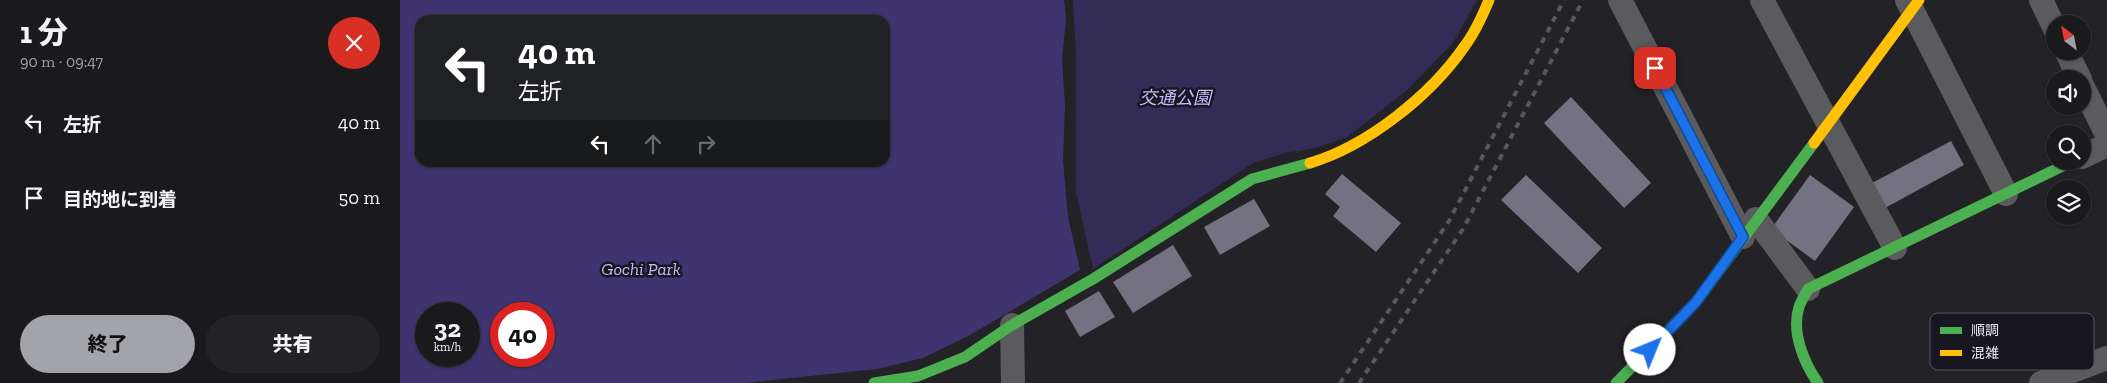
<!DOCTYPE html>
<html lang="ja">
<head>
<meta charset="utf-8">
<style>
  body { margin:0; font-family:"Zilla Slab","Noto Sans JP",serif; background:#232326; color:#f1f3f6; height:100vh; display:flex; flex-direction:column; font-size:19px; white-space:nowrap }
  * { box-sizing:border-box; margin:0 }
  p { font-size:16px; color:#9fa1a4 }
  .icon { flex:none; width:28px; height:28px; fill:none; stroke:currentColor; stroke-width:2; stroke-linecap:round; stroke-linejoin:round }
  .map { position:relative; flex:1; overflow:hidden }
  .sheet { display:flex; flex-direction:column; background:#1a1a1d; width:400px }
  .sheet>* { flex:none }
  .top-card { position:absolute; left:15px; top:15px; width:475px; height:152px; border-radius:15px; box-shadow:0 1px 4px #0004,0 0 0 1px #38383b; background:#202124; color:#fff; overflow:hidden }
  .needle { width:32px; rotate:328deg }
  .controls { position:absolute; left:1646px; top:15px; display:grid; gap:10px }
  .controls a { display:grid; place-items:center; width:45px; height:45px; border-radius:50%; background:#1a1a1d; box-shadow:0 1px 4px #0004,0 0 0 1px #38383b; font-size:25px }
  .speed { position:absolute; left:15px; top:302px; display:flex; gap:10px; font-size:25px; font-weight:700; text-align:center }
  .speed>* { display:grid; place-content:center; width:65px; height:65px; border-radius:50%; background:#1a1a1d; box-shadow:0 1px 4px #0004,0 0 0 1px #38383b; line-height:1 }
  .speed small { font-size:12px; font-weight:400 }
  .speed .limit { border:8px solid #d22; background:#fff; color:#111 }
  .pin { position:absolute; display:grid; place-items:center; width:42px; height:42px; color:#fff; margin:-21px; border-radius:10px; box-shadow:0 2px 8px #0006 }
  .me { position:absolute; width:55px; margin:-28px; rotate:45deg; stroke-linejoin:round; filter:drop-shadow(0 0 4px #0008) }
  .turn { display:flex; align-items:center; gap:18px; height:105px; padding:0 20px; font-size:22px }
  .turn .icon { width:65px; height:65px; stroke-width:2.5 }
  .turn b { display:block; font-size:35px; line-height:42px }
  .lanes { display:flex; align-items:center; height:48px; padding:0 20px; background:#0003; justify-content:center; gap:25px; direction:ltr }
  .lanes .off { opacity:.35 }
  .round { display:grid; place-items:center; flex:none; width:52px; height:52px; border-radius:26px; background:#232326 }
  .headline { display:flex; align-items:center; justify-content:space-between; height:85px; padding:0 20px }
  h1 { font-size:30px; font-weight:800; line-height:38px }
  .cta { display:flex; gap:10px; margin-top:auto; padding:10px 20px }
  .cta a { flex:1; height:58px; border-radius:30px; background:#a3a3aa; color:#111; font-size:20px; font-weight:800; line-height:58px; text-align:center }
  .cta a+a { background:#232326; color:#f1f3f6 }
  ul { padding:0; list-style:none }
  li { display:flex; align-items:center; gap:15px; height:75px; padding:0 20px }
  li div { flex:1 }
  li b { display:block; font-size:19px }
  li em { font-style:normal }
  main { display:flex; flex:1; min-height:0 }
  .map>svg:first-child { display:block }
  .green { fill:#322c56 }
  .forest { fill:#3f346f; fill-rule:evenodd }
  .building { fill:#737182 }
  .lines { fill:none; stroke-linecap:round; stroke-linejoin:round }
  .street { stroke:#5b5b5d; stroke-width:24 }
  .fast { stroke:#4caf50; stroke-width:11 }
  .slow { stroke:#ffc107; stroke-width:11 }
  .rail { stroke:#58585c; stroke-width:4; stroke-dasharray:6 6; stroke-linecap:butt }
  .route-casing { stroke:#114b97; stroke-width:12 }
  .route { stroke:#1a73e8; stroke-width:9 }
  .labels { text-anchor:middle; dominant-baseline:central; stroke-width:5; stroke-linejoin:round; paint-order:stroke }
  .park-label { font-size:18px; font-style:italic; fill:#c3bdf9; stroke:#171621 }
  .key { fill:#171621; stroke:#56555f; stroke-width:1 }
  .key-label { font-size:14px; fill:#e8e8f0 }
</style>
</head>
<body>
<main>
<section class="sheet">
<div class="headline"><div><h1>1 分</h1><p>90 m · 09:47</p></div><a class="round" style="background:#d93025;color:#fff"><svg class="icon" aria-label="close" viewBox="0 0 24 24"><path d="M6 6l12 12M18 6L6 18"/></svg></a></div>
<ul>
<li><svg class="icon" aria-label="left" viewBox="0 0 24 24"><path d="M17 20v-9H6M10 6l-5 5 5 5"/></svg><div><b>左折</b></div><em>40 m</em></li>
<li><svg class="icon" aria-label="arrive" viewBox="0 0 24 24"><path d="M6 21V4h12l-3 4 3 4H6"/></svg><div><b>目的地に到着</b></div><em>50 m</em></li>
</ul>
<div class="cta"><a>終了</a><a>共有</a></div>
</section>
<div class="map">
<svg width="1707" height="383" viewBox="0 0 1707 383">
  <rect width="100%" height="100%" fill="#222227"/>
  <path class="green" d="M673 0H1077L1053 43 1005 92 947 137 916 148 885 153 853 163 693 269 676 192V56Z"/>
  <path class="forest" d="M0 0H664L666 18 662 60 665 105 663 161 668 217 680 270 570 335 523 358 477 369 344 383H0ZM20 20H485V162H20ZM26 314H69V356H26ZM101 314H144V356H101Z"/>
  <g class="building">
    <path d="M1171 97 1251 183 1224 208 1144 123Z"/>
    <path d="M1551 141 1564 165 1485 208 1472 183Z"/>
    <path d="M942 174 1001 223 976 252 933 216 940 207 925 194Z"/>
    <path d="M1126 175 1202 248 1178 273 1101 200Z"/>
    <path d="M1410 175 1454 207 1415 261 1371 229Z"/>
    <path d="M854 199 870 226 820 255 804 227Z"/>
    <path d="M773 245 792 276 733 313 713 282Z"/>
    <path d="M699 291 715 317 680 337 665 311Z"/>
  </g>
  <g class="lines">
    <g class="street">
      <path d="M1220 0 1343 237"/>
      <path d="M1362 0 1495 248"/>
      <path d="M1507 0 1606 194"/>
      <path d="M1641 0 1655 29"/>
      <path d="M1666 51 1680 79"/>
      <path d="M1682 85 1707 135"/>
      <path d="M1682 157 1707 145"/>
      <path d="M1356 219 1408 289"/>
      <path d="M612 325 613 383"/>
      <path d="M1641 383 1707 358"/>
    </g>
    <g class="fast">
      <path d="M474 383 518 376 565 357 612 325 693 279 852 179 910 163"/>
      <path d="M1216 383 1296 302 1414 143"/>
      <path d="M1418 383C1404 363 1391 332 1399 307 1401 301 1405 295 1408 289L1673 161"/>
    </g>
    <g class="slow">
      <path d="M1414 143 1519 0"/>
      <path d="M910 163C967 146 1030 96 1064 47 1075 33 1082 17 1089 0"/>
    </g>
    <g class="rail">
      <path d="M940 383 1049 221 1164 0"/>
      <path d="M959 383 1063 229 1183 0"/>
    </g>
  </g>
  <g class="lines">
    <g class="route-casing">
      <path id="route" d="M1250 350 1296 302 1343 237 1255 68"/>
    </g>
    <use href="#route" class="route"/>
  </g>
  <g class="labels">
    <g class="park-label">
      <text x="775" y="98">交通公園</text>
      <text x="241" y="269">Gochi Park</text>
    </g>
  </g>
  <rect x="1530" y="313" width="164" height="57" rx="8" class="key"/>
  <rect x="1540" y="327" width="22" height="7" fill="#4caf50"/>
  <rect x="1540" y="350" width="22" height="6" fill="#ffc107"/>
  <g class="key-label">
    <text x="1571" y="335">順調</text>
    <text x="1571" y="358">混雑</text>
  </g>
</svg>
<div class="controls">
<a><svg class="needle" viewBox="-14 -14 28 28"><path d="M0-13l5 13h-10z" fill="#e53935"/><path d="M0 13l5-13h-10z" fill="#9fa1a4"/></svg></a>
<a><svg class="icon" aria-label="sound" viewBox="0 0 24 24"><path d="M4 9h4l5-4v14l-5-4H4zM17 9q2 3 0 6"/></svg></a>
<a><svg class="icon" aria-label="search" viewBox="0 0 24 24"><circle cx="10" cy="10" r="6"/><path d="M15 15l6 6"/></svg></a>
<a><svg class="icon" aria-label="layers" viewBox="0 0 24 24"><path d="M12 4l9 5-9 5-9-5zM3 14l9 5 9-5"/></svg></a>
</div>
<div class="speed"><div>32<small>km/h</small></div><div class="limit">40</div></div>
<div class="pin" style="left:1255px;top:68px;background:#d93025"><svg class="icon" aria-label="arrive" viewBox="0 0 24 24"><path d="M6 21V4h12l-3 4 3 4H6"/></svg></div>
<svg class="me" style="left:1250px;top:350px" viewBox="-20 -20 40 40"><circle r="19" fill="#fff"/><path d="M0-13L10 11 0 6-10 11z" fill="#1a73e8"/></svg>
<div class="top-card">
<div class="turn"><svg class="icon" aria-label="left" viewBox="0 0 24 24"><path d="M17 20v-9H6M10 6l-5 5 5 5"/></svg><div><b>40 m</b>左折</div></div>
<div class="lanes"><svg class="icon" aria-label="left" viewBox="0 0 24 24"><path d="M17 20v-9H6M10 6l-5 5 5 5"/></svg><svg class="icon off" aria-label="ahead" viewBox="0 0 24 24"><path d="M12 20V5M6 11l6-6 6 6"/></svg><svg class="icon off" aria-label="right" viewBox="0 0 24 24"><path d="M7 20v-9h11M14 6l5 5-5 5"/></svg></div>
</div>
</div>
</main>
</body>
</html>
